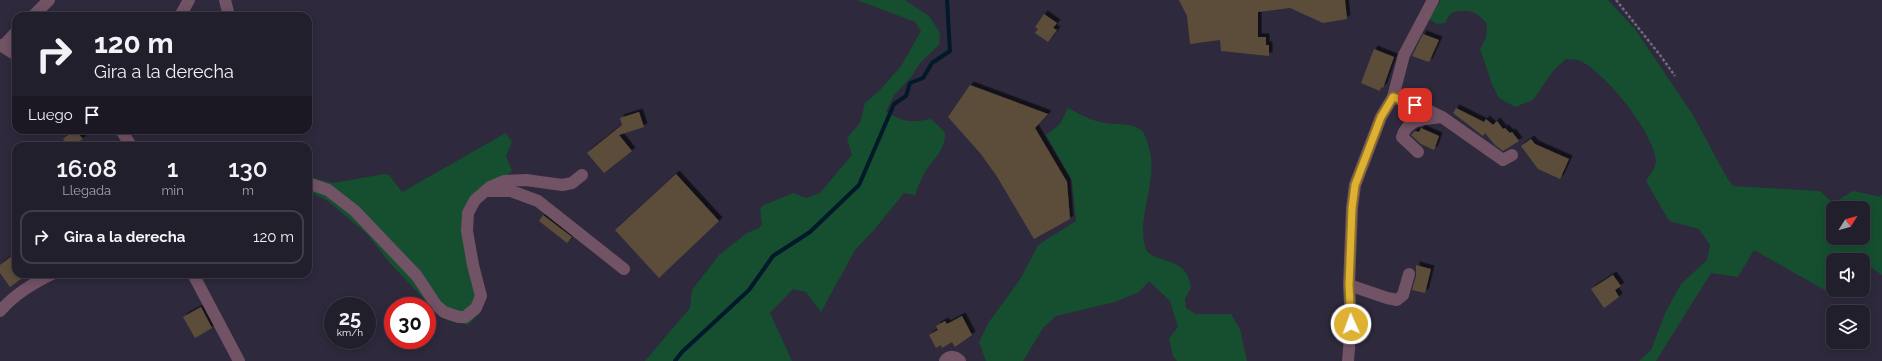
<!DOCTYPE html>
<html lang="es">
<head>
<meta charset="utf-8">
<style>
  body { margin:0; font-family:Raleway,sans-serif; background:#2e2c39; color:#f1f3f6; height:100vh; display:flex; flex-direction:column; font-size:15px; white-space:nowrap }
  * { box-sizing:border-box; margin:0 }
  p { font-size:13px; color:#a2a2aa }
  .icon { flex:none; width:22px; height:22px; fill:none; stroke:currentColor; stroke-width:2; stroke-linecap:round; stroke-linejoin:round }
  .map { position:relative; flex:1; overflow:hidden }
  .side { position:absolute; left:12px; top:142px; width:300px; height:136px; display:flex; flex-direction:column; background:#221f2d; border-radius:12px; box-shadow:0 2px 10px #0003,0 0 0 1px #3f3d49 }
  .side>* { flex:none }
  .top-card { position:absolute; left:12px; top:12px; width:300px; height:122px; border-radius:12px; box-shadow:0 2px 10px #0003,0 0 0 1px #3f3d49; background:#221f2d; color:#f1f3f6; overflow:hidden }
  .needle { width:26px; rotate:53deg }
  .controls { position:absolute; left:1826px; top:201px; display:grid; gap:8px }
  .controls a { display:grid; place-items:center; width:44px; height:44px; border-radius:8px; background:#221f2d; box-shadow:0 2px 10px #0003,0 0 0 1px #3f3d49; font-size:20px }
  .speed { position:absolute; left:324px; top:297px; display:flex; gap:8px; font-size:20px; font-weight:700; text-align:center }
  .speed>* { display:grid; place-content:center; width:52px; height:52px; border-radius:50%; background:#221f2d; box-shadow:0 2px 10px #0003,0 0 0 1px #3f3d49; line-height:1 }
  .speed small { font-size:10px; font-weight:400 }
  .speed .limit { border:6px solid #d22; background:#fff; color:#111 }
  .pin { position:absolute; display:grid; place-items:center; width:34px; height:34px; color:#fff; margin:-17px; border-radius:8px; box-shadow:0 2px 6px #0006 }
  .me { position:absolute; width:44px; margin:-22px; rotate:358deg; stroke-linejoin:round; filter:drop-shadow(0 0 3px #0008) }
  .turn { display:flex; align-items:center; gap:14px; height:84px; padding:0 16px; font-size:18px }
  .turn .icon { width:52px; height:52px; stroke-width:2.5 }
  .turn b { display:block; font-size:28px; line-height:34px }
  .then { display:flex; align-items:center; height:38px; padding:0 16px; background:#0003; gap:8px; font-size:15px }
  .eta { display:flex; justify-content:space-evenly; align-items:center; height:68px; text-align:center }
  .eta b { font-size:24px; font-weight:600; line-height:28px }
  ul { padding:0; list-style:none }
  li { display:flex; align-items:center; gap:12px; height:54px; margin:0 8px 6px; padding:0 8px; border:2px solid #3f3d49; border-radius:12px }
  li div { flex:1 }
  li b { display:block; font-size:15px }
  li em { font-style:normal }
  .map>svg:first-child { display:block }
  .green { fill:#154f30; fill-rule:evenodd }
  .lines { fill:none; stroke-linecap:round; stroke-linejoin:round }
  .stream { stroke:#011929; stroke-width:4 }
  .building { fill:#5b4e3a; filter:url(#shadow) }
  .path { stroke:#706b7c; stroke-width:2.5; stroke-dasharray:3 2; stroke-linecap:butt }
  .minor { stroke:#725265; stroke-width:12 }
  .route-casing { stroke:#907321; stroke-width:10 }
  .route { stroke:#deb133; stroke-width:7 }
</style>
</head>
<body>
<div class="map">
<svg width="1882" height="361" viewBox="0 0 1882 361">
  <defs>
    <filter id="shadow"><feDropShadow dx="3.5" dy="-3.5" stdDeviation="0" flood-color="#0009"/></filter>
  </defs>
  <rect width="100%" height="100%" fill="#2e293c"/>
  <g class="green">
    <path d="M857 0H905L929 16 940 33 939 45 920 63 911 77 894 95 886 112C904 122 911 123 931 119L945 132C945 154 933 157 924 174 920 180 918 188 915 195L904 193 874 230 855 250 821 312 806 292 793 289 770 313 792 361H645L690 308 692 290 719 255 747 233 759 228 762 224 760 209 764 205 793 193 806 198 820 193 852 155 847 138 860 123 865 103 880 90 901 66 921 31 915 22Z"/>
    <path d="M1441 0H1608L1635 29 1693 115 1727 178 1733 186 1820 191 1833 203 1853 191 1880 197 1882 194V275L1863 262V260H1833V284L1828 292 1754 250 1738 277 1711 273 1656 361H1639L1651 350 1666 311 1681 284 1707 260 1710 245 1699 229 1669 221 1646 181C1649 176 1655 168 1656 162 1656 135 1603 69 1578 60 1575 59 1569 60 1566 59L1553 71 1533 100 1515 107 1499 98 1492 84 1480 49 1486 38 1487 24C1477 11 1467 8 1451 13L1445 23 1437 24 1429 19ZM1833 208H1863V238H1833Z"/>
    <path d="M1068 108C1078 113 1089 120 1101 122 1114 126 1131 121 1142 131 1144 132 1145 136 1146 139 1163 177 1134 216 1146 249 1151 261 1177 258 1186 273 1189 277 1190 283 1191 287L1185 299 1186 308 1196 314H1231L1240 329 1247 361H1177L1173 356 1169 338 1178 327 1170 301 1149 281 1139 292 1115 302 1056 316 1043 328 1023 361H986L979 342 989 322 1021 278 1038 245 1076 221 1072 181 1046 135 1060 124Z"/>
    <path d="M506 133 512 142 506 156 512 171C502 180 488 191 479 203 464 226 477 282 481 308L479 314 468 325 449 321 440 316 389 262 367 234 328 201 308 191V177L333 183 384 174 389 175 402 192Z"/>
  </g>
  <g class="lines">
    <path class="stream" d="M675 361 682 352 749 290 773 256 810 232 859 185 894 104 906 96 910 83 923 78 932 63 950 51 947 0"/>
  </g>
  <g class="building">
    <path d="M1179 0H1345L1347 19 1323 23 1290 8 1258 12V37H1266V45H1269V56L1221 51 1220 40 1190 44 1187 16Z"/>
    <path d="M1044 14 1057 23 1053 28 1057 30 1048 42 1035 33 1038 29 1035 27Z"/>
    <path d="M1423 34 1439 40 1429 62 1412 56Z"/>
    <path d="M1374 49 1394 57 1383 88 1381 87 1380 91 1361 83Z"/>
    <path d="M970 85 1048 114 1035 128 1067 182 1070 219 1034 239 996 175 980 153 948 117Z"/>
    <path d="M1456 108 1484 122 1486 119 1493 125 1497 121 1503 129 1505 128 1510 133 1512 132 1519 141 1503 151 1495 145 1485 133 1483 136 1453 113Z"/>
    <path d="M639 112 644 127 619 135 632 151 604 173 587 153 622 125 620 118Z"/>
    <path d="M1421 128 1439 136 1434 150 1421 144 1411 135 1415 131 1419 132Z"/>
    <path d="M75 130 83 139 72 146H68L63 139Z"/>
    <path d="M1531 139 1535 144 1569 159 1560 179 1538 169 1521 146Z"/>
    <path d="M676 174 719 221 659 278 615 230Z"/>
    <path d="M543 215 572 237 567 243 539 221Z"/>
    <path d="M16 253V274H28L10 287 0 273V265Z"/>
    <path d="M1416 265 1431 269 1425 293 1412 290 1416 276Z"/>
    <path d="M1613 275 1621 286 1615 290 1619 297 1604 308 1591 289Z"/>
    <path d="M201 307 212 328 195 338 183 317Z"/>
    <path d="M962 316 972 335 955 347 952 342 942 348 941 345 936 348 929 335 938 330 936 326 945 321 947 324Z"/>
  </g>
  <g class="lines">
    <path class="path" d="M1616 0 1660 55 1675 76"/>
    <g class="minor">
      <path d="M225 0 229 16"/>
      <path d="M33 16 49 0"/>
      <path d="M180 16 189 0"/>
      <path d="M0 45 16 55"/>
      <path d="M3 46 16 32"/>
      <path d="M1393 97 1426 109 1442 117 1503 160 1512 155"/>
      <path d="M121 130 131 146"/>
      <path d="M1418 152 1402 137C1408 118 1425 119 1442 117"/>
      <path d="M308 183 328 190 355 211 417 276 436 305 444 312 459 317H465L476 308 481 296 473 265 467 231 468 213 475 200 490 187 504 181 526 180 562 185 572 183 582 175"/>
      <path d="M488 191H511L538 201 624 269"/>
      <path d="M193 274 239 361"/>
      <path d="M1349 285 1387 298 1397 300 1403 295 1409 274"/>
      <path d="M0 311C15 294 32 284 52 274"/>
      <path d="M945 361C949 355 956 356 960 361"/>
      <path d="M1348 361 1351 324 1349 285 1352 208 1355 185 1381 117 1393 97 1404 55 1433 0"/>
    </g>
  </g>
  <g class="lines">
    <g class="route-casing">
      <path id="route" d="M1351 324 1349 285 1352 208 1355 185 1381 117 1393 97 1415 105"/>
    </g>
    <use href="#route" class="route"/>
  </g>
</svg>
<div class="controls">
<a><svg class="needle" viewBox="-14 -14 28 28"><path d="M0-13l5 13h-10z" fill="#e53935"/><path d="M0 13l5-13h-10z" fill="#a2a2aa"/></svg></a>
<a><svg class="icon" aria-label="sound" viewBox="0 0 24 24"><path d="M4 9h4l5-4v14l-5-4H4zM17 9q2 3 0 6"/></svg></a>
<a><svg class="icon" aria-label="layers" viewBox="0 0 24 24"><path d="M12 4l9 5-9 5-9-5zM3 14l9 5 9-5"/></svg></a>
</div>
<div class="speed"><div>25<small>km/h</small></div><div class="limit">30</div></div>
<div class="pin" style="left:1415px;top:105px;background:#d93025"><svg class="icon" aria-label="arrive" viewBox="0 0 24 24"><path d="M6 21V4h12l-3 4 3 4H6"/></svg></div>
<svg class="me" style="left:1351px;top:324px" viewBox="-20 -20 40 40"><circle r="17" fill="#deb133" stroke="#fff" stroke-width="3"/><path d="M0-11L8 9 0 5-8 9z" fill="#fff"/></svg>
<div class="top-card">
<div class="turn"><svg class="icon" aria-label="right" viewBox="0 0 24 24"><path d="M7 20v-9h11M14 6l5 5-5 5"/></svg><div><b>120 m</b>Gira a la derecha</div></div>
<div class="then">Luego<svg class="icon" aria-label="arrive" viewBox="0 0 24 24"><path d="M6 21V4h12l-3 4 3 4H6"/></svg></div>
</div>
<section class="side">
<div class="eta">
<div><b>16:08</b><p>Llegada</p></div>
<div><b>1</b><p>min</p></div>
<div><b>130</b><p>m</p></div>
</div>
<ul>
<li><svg class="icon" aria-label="right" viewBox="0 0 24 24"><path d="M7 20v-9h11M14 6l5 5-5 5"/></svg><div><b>Gira a la derecha</b></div><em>120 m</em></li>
</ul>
</section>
</div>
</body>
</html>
